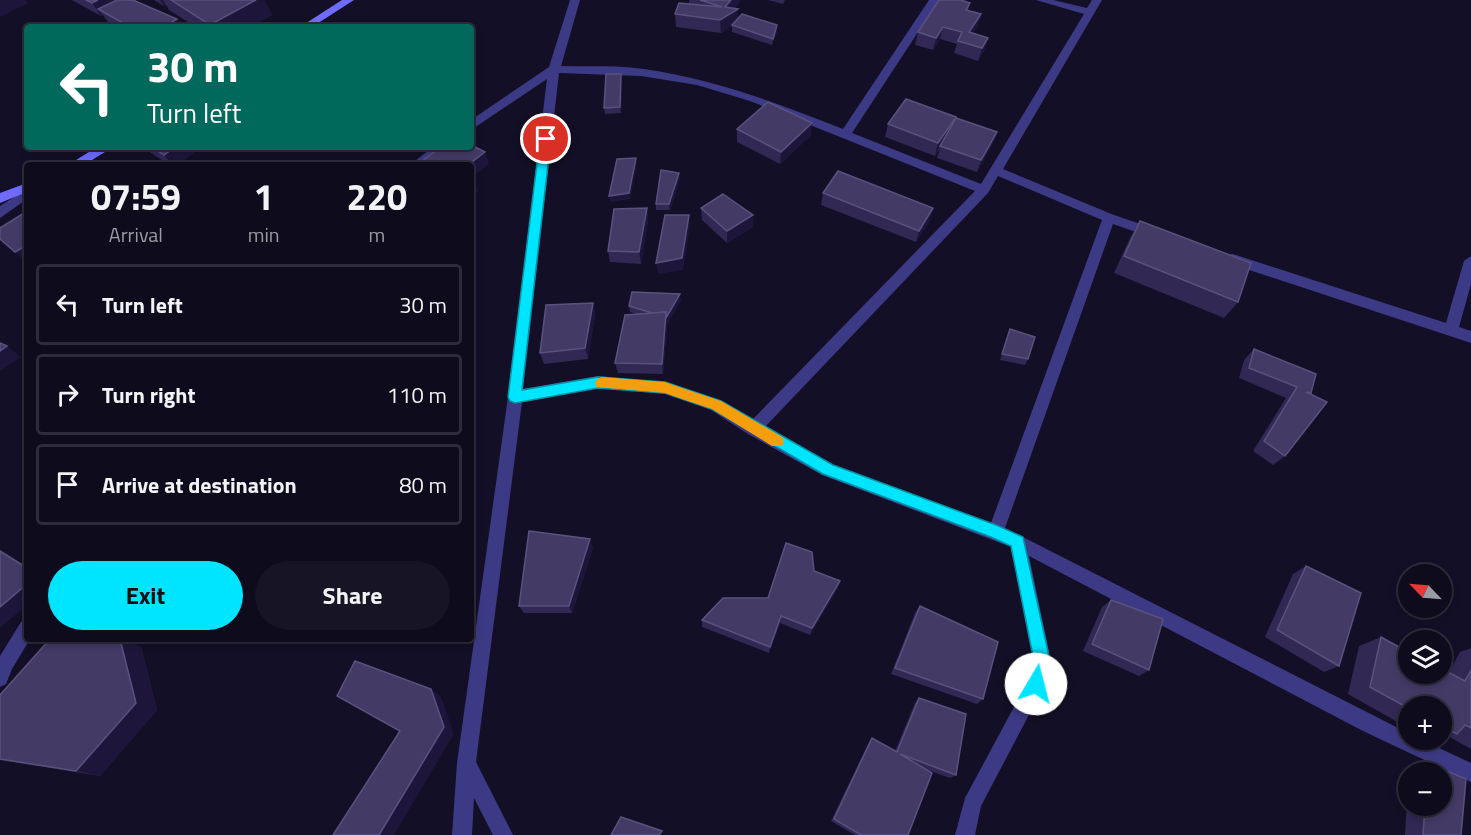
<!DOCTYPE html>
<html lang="en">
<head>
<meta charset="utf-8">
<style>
  body { margin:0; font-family:"Titillium Web",sans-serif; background:#171425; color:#f1f3f6; height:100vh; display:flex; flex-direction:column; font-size:22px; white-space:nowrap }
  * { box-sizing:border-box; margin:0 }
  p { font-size:20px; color:#9b9ba3 }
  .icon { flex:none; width:33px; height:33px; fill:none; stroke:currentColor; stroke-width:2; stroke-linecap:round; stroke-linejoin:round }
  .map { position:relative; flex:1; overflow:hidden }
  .side { position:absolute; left:24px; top:162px; width:450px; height:480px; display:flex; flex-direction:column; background:#0e0b1c; border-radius:6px; box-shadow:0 3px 9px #0003,0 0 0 2px #2e2b3b }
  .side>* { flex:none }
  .top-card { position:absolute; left:24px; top:24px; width:450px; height:126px; border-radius:6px; box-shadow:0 3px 9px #0003,0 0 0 2px #2e2b3b; background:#00695c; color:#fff; overflow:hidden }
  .needle { width:39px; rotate:295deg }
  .tools { position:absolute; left:1398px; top:564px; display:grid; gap:12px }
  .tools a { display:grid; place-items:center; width:54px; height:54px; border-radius:50%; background:#0e0b1c; box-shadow:0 3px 9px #0003,0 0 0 2px #2e2b3b; font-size:30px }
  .pin { position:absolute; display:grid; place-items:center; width:51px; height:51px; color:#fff; margin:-26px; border:3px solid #fff; border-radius:50%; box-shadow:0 2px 6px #0007 }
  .me { position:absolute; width:66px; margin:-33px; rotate:8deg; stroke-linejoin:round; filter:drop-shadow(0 0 4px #0008) }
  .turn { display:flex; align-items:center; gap:21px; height:126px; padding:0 24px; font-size:27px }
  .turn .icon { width:78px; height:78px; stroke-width:2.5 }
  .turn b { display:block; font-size:42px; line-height:51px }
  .eta { display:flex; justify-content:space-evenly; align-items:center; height:102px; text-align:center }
  .eta b { font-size:36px; font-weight:700; line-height:42px }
  .primary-button { display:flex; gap:12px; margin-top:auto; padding:12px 24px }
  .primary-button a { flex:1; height:69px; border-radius:36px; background:#00e5ff; color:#111; font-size:24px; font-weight:700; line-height:69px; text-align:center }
  .primary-button a+a { background:#171425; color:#f1f3f6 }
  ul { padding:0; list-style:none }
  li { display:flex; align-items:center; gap:18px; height:81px; margin:0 12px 9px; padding:0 12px; border:3px solid #2e2b3b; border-radius:6px }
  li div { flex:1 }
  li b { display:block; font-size:22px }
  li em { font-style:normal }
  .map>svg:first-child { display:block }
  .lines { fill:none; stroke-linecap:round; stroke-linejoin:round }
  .street { fill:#3d3a85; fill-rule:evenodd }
  .secondary { fill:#6f6bff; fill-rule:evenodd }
  .wall { fill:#312854 }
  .shaded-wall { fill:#1d163a }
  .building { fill:#433a66; stroke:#5a527e; stroke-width:1.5 }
  .route { fill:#00e5ff; stroke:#0095a6; stroke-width:1.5 }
  .slow { fill:#f59e0b }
</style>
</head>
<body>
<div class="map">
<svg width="1471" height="835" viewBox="0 0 1471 835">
  <rect width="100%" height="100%" fill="#130f26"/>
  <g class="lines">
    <g class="street">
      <path d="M570 0H580L561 66C588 67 617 65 644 69 715 79 776 103 843 129L929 0H939L852 133 981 184 1084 14 1036 0H1053L1087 8 1092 0H1102L1003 169 1114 215 1161 231 1162 234 1156 239 1113 224 1005 528 1408 733V740H1422L1471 763V782L1363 731 1029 556 1051 661 1042 690 981 806 975 835H955L965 798 1028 681 1033 661 1011 547 822 475 748 434 711 410 665 394 598 388 522 402 476 762 513 835H493L474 798 472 835H452L457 763 508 397 547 79 471 130V120L549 67ZM559 73 641 76 697 85 750 101 975 191 752 420 721 401 665 382 598 376 523 389ZM998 176 1102 220 991 523 833 465 764 428 988 193Z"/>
      <path d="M433 147H447L424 165H410Z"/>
      <path d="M27 189V199L0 218V206Z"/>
      <path d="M1233 254 1446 323 1464 261 1471 256V284L1459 327 1471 331V343L1228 263 1226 259 1228 255Z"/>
      <path d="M27 619V639H30L12 669 6 684 0 687V656L21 622Z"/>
    </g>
    <g class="secondary">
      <path d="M342 0H354L312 27H300Z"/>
      <path d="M97 147H113L84 165H68Z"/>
      <path d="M27 183V192L0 203V193Z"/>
    </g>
  </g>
  <g class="wall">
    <path d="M72 0H133L182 27H116L108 22 103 15 101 16Z"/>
    <path d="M154 0H264L272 15 250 27H196L169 10 166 5 164 6Z"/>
    <path d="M689 0H740V2L734 9H738V19L777 25V32L772 45 732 32V26L721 33 676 27 675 14 689 4Z"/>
    <path d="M768 0H785L783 4Z"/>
    <path d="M970 3 968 11 981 14 977 27 973 33 988 38 984 50 978 61 954 53 957 44 940 39 933 50 915 45 918 32Z"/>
    <path d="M621 74 622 80 621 113 605 114 604 108Z"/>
    <path d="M955 120 997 132 992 145 977 172 937 158 940 148 935 156 885 137 888 124Z"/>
    <path d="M737 129 811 135 780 164 737 142Z"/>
    <path d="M146 147H202L176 165H170L151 153Z"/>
    <path d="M680 179 670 210H656V204Z"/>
    <path d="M823 193 930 220 916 242 821 205Z"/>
    <path d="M647 208 648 220 641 264 610 262 608 251Z"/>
    <path d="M701 208 753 215V227L727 243 702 220Z"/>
    <path d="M1140 221 1238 302 1224 318 1114 273 1130 238Z"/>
    <path d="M681 300 667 324 663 374 618 373 615 363 637 314 630 312 629 306Z"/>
    <path d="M593 303 595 314 588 359 544 364 540 353Z"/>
    <path d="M1010 329 1028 359 1025 365 1000 360Z"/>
    <path d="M1254 349 1311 393 1285 456 1273 465 1253 451 1286 398 1239 378 1244 360Z"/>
    <path d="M593 548 572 613H524L519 606Z"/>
    <path d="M1306 566 1339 666 1324 672 1265 637 1293 574Z"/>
    <path d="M814 571 838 588 810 635 780 623 769 653 702 627V620L768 598Z"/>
    <path d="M1111 600 1149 670 1139 676 1083 651 1102 607Z"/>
    <path d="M920 606 983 699 977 704 891 674 915 613Z"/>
    <path d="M1381 637 1449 672 1460 652 1471 648V749L1448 736 1442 738V706H1408V728L1348 694 1359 646Z"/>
    <path d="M50 639H123L141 647 157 710 100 776 0 760V695Z"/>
    <path d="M919 698 956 775 950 778 925 769 908 835H855L831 821 869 742 872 738 895 751 915 703Z"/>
    <path d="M1427 763 1466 779 1461 835H1405L1408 781V806H1442V772H1409V766Z"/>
  </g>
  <g class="shaded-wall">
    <path d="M0 0H25L28 3 0 17Z"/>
    <path d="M98 0H126L98 9 103 15 101 16 92 3Z"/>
    <path d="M160 0H163L166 5 164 6Z"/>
    <path d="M256 0H264L272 15 250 27H211L210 25Z"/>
    <path d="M731 0H740V2L730 14 738 9V22L721 33 720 20 725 7Z"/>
    <path d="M981 14 977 27 966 45 969 32Z"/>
    <path d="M177 19 182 27H164Z"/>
    <path d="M777 25V32L772 45 773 39Z"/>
    <path d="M943 27 940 39 933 50 936 38Z"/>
    <path d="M988 38 984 50 978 61 982 48Z"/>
    <path d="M621 74 622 80 621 113 620 107Z"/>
    <path d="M956 117 952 129 940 146 935 156 938 143Z"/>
    <path d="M812 123 811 135 780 164 781 152Z"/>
    <path d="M997 132 992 145 977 172 981 160Z"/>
    <path d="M175 147H202L176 165H172L164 155Z"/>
    <path d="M485 152 489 164 471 178V165H468Z"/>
    <path d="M636 158 637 164 630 199 610 202 609 196Z"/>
    <path d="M679 173 680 179 670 210 669 204Z"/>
    <path d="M474 179 478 191 471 195V180Z"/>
    <path d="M647 208 648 220 641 264 639 252Z"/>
    <path d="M933 208 930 220 916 242 919 231Z"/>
    <path d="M689 215 690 227 683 270 658 274 656 263Z"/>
    <path d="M753 215V227L727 243V231Z"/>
    <path d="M27 245V263L15 252Z"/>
    <path d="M680 294 681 300 667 324 663 374 662 364 666 312Z"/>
    <path d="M593 303 595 314 588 359 585 348Z"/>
    <path d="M7 346 21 357 0 371V351Z"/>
    <path d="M590 539 593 548 572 613 569 606Z"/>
    <path d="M0 550 27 566V568L0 551Z"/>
    <path d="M840 581 838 588 810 635 812 628Z"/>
    <path d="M27 584V605L0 628V607Z"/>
    <path d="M781 616 780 623 769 653 770 647Z"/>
    <path d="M120 639H123L141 647 157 710 100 776 76 771Z"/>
    <path d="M431 689 441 697 454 734 394 835H379Z"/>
  </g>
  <g class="building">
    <path d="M86 0H98L92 3Z"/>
    <path d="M117 0H133L177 19 164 27H130L98 9Z"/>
    <path d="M171 0H256L210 25Z"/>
    <path d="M700 0H731L725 7 738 9 720 20 675 14 679 3 722 7Z"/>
    <path d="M939 0H961L970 3 966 10 981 14 969 32 988 38 982 48 958 41 962 32 943 27 936 38 918 32Z"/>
    <path d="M742 14 777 25 773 39 732 25Z"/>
    <path d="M606 74H621L620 107 604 108Z"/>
    <path d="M906 99 956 117 938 143 888 124Z"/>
    <path d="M768 102 812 123 781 152 737 129Z"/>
    <path d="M956 118 997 132 981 160 940 146Z"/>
    <path d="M471 145 485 152 468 165H417L441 147H471Z"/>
    <path d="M152 147H175L164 155Z"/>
    <path d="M636 158 629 193 609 196 617 159Z"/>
    <path d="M661 170 679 173 669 204H656Z"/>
    <path d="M838 171 933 208 919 231 823 193Z"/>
    <path d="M723 194 753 215 727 231 701 208Z"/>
    <path d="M647 208 639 252 608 251 614 209Z"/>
    <path d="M27 211V245L15 252 0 239V228Z"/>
    <path d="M665 215H689L682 258 656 263Z"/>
    <path d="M1140 221 1251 263 1238 302 1124 256Z"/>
    <path d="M632 292 680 294 666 318V312L652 313 629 306Z"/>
    <path d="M593 303 585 348 540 353 546 305Z"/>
    <path d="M666 312 662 364 615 363 625 315Z"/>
    <path d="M1010 329 1035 337 1028 359 1002 354Z"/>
    <path d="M0 343 7 346 0 351Z"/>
    <path d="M1254 349 1316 374 1311 393 1306 392 1327 402 1285 456 1264 441 1297 387 1249 368Z"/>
    <path d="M529 531 590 539 569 606H519Z"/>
    <path d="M786 543 812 552 814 571 840 581 812 628 781 616 770 647 702 620 723 598H768Z"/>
    <path d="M0 551 27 568V584L0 607Z"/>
    <path d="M1306 566 1361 593 1339 666 1277 630Z"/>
    <path d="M1111 600 1163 619 1149 670 1092 644Z"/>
    <path d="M920 606 998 642 983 699 895 668Z"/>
    <path d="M1381 637 1408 652V674H1442V669L1465 681 1471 670V728L1465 725 1457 734 1442 726V706H1408V708L1370 687Z"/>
    <path d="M50 639H120L136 703 76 771 0 759V695Z"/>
    <path d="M355 661 431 689 444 727 379 835H333L400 731 337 696Z"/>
    <path d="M919 698 966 714 956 775 900 754 932 773 908 835H861L834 819 872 738 897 752Z"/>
    <path d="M1427 763 1466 779 1461 835H1423L1425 806H1442V772H1427Z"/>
    <path d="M621 817 662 831 659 835H611Z"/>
  </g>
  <path class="route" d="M546 136 551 139 522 390 598 377 665 382 721 401 833 465 996 525 1023 537 1050 661 1042 690 1036 692 1031 690 1028 684 1034 661 1011 546 991 537 823 474 712 409 665 393 598 388 515 403 510 401 508 397 540 139Z"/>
  <path class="slow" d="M602 377 665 382 682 388 721 401 782 437 784 442 782 446H772L712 409 682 399 665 393 597 387 595 383 597 379Z"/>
</svg>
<div class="tools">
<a><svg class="needle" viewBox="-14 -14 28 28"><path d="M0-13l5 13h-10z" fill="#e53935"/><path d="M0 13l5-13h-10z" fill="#9b9ba3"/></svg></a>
<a><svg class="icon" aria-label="layers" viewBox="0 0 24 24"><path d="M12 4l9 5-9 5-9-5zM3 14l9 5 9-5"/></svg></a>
<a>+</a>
<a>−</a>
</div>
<div class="pin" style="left:546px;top:139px;background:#d93025"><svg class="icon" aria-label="arrive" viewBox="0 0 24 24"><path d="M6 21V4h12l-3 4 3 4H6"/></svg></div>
<svg class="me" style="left:1036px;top:684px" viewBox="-20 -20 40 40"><circle r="19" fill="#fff"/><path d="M0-13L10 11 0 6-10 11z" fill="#00e5ff"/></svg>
<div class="top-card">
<div class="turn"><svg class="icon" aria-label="left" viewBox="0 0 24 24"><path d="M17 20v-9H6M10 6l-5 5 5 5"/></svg><div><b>30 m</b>Turn left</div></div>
</div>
<section class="side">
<div class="eta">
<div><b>07:59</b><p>Arrival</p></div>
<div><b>1</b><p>min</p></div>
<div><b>220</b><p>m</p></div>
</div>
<ul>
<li><svg class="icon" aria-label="left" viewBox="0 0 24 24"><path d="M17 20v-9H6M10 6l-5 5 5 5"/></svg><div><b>Turn left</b></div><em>30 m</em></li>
<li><svg class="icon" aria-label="right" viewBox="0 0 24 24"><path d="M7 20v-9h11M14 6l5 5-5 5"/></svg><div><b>Turn right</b></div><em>110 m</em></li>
<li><svg class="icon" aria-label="arrive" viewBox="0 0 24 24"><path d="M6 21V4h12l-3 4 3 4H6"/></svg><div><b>Arrive at destination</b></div><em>80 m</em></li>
</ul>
<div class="primary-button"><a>Exit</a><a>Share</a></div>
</section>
</div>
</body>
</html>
